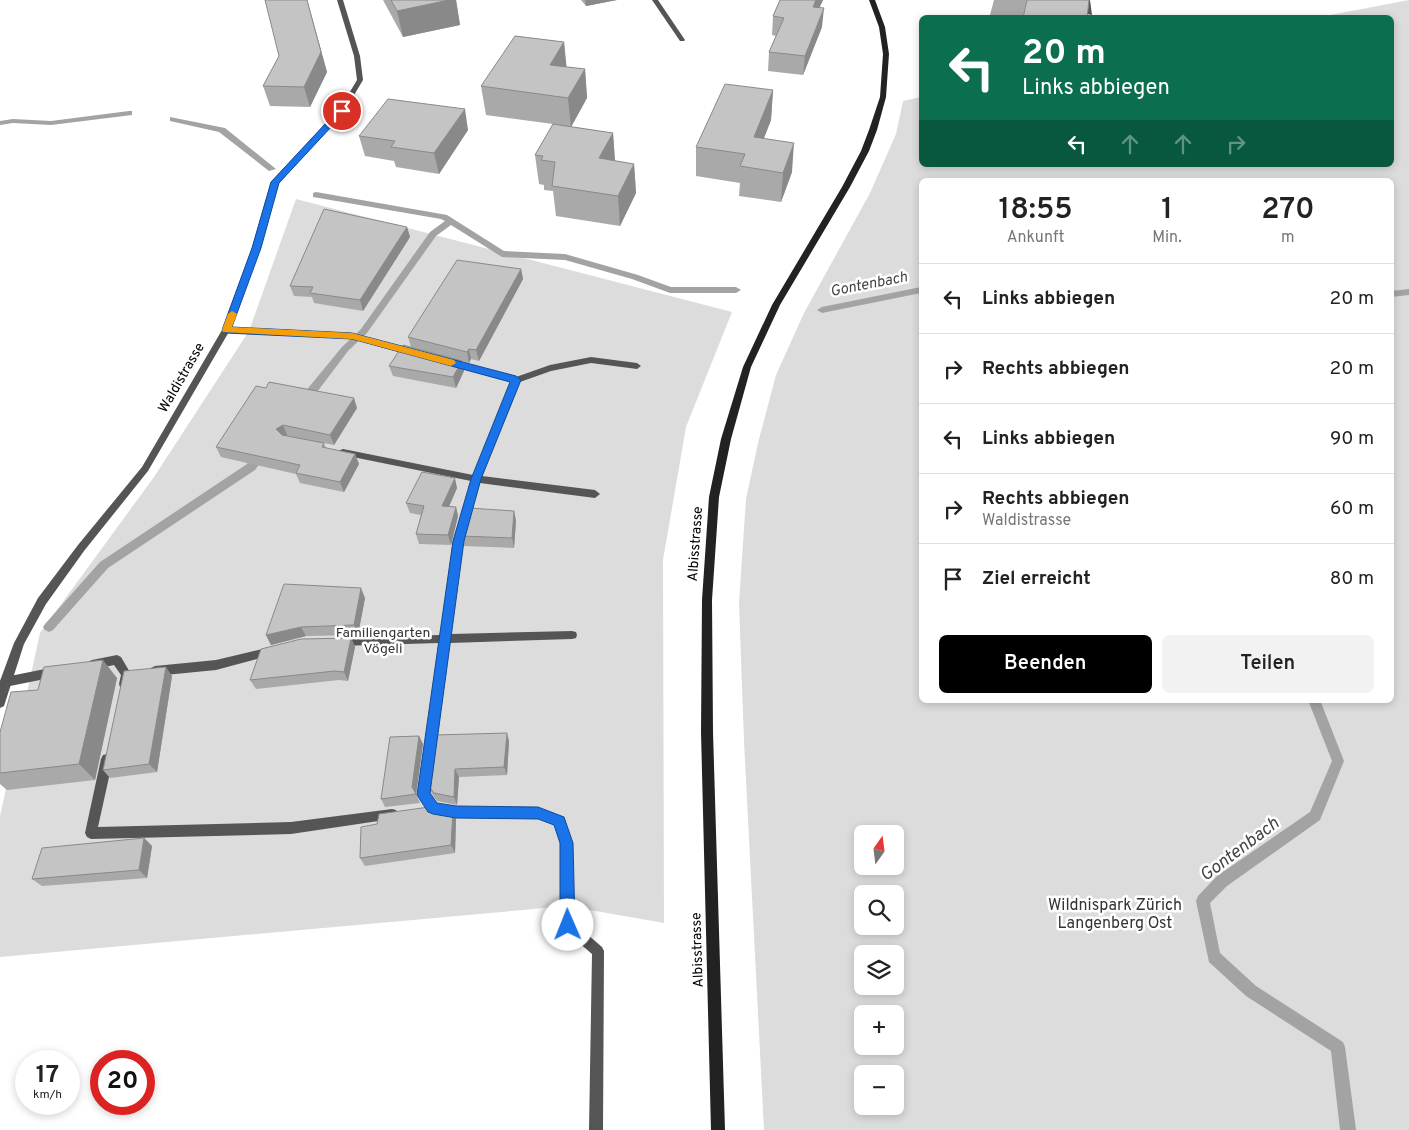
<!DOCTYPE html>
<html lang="de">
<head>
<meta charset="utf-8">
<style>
  body { margin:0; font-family:Overpass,sans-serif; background:#f2f2f2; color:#222; height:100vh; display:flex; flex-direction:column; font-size:19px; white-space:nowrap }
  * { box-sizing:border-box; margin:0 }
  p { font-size:16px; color:#767676 }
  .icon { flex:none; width:28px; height:28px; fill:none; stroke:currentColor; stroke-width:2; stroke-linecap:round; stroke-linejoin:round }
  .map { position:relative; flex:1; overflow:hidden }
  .drawer { position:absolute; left:919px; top:178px; width:475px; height:525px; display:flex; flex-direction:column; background:#fff; border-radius:8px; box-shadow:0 2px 8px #0003 }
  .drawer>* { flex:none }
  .top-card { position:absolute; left:919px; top:15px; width:475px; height:152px; border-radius:8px; box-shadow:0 2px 8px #0003; background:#0b6e4f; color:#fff; overflow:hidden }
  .needle { width:32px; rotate:14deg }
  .controls { position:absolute; left:854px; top:825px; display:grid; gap:10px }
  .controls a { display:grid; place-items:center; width:50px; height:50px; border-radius:8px; background:#fff; box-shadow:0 2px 8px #0003; font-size:25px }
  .speed { position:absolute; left:15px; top:1050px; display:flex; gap:10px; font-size:25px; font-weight:700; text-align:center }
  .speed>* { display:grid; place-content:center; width:65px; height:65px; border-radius:50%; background:#fff; box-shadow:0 2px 8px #0003; line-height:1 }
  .speed small { font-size:12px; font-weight:400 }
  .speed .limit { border:8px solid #d22; background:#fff; color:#111 }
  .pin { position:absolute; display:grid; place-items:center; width:42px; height:42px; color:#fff; margin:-21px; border:2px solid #fff; border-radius:50%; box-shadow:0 1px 5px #0007 }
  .me { position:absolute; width:55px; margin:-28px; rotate:359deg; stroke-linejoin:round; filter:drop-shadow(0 0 4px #0008) }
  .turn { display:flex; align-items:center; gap:18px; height:105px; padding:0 20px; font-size:22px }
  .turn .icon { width:65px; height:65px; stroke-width:2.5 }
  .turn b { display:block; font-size:35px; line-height:42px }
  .lanes { display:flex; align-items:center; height:48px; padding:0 20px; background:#0003; justify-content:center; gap:25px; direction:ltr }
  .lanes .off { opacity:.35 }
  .eta { display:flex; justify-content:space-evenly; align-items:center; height:85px; text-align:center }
  .eta b { font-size:30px; font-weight:600; line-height:35px }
  .action { display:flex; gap:10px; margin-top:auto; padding:10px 20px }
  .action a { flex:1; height:58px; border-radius:8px; background:#000; color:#fff; font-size:20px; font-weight:600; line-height:58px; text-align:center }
  .action a+a { background:#f2f2f2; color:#222 }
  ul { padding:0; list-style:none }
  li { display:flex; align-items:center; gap:15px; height:70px; padding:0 20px; border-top:1px solid #e0e0e0 }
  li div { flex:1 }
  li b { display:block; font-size:19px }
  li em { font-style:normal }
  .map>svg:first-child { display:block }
  .green { fill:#dcdcdc; fill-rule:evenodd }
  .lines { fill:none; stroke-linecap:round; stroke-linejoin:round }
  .stream { fill:#a3a3a3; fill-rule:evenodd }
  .lane { fill:#555; fill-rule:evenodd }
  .street { fill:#555; fill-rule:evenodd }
  .secondary { fill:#222; fill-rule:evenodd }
  .wall { fill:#a9a9a9 }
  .shaded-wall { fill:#898989 }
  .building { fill:#c4c4c4; stroke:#898989 }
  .route { fill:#1a73e8; stroke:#114b97 }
  .slow { fill:#f59e0b }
  .labels { text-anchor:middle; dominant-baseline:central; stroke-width:5; stroke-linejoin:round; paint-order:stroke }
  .street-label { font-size:14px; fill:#000; stroke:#fff }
  .park-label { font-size:14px; fill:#333; stroke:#fff }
  .water-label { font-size:15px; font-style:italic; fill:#444; stroke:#fff }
  .near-park-label { font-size:16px; fill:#333; stroke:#fff }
  .near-water-label { font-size:18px; font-style:italic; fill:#444; stroke:#fff }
</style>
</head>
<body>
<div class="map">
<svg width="1409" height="1130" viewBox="0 0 1409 1130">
  <rect width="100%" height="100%" fill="#fff"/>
  <g class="green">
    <path d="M1409 0V1130H764L744 741 739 603 746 499 758 443 776 375 804 313 870 193 896 134 903 101 921 97V165H1391V18L1320 17ZM921 180H1391V700H921ZM862 834H895V866H862ZM862 894H895V926H862ZM862 954H895V986H862ZM862 1014H895V1046H862ZM862 1074H895V1106H862Z"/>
    <path d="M296 199 732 312 686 427 663 560 664 923 567 906 0 957V816L40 633 154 477 249 331Z"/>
  </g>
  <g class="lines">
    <g class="stream">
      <path d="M129 111H132V115L51 125 13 123 0 125V121L13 119 51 121Z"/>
      <path d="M170 117 225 128 276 169 269 171 219 132 170 121Z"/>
      <path d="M316 192 447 215 504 251 565 254 638 275 671 287H736L741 290 736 293H670L632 279 565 260 502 257 451 225 436 236 367 333 348 351 308 404 304 405 299 401 300 398 342 347 361 329 430 232 445 221 441 219 313 197V193Z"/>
      <path d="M921 287V293L822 313 817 310 822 307Z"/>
      <path d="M1409 289V295L1391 297V291Z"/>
      <path d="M262 449 267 453 255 470 108 568 53 630 49 632 45 630 43 627 45 624 100 562 247 464 258 450Z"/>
      <path d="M1308 700H1320L1344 761 1320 820 1227 886 1210 903 1220 953 1256 986 1343 1042 1345 1047 1356 1130H1340L1331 1051 1246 996 1209 962 1196 901 1198 896 1217 876 1310 812 1332 761Z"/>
    </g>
    <g class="lane">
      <path d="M1084 0H1090L1092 15 1087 14Z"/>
      <path d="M226 327 352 333 416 351 417 353 413 356 352 339 223 332 222 330Z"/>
      <path d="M591 357 637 363 641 366 637 369 591 363 551 371 520 382 482 476 595 490 600 494 595 498 480 483 463 541 451 634 572 631 576 632 577 635 576 638 572 639 450 643 430 794 436 803 456 807 538 808 564 817 572 843 573 922 602 947 604 951 603 1130H589L592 954 563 929 561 925 560 843 555 825 538 818 456 817 429 812 418 795 439 643 339 646 335 645 334 642 335 639 339 638 440 635 453 541 471 481 343 455 338 452 340 450 343 449 473 475 511 382 448 365 447 363 448 361 451 360 516 377 550 365Z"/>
      <path d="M271 647 275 648 276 651 275 654 216 670 155 676 151 674 150 671 151 668 155 666 216 660Z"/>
      <path d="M117 655 121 657 131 674 128 687 124 689 120 687 119 684 121 675 114 665 92 670 88 668 87 665 88 662 92 660Z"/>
      <path d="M55 667 59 669 60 672 59 675 55 677 5 687 0 683 1 679 5 677Z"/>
      <path d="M107 754 111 755 113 759 98 827 291 822 392 809 396 810 398 814 396 818 392 819 291 834 91 839 87 837 85 833 101 759 103 755Z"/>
    </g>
    <g class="street">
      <path d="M337 0H343L360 56 363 80 344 112 279 183 260 248 230 330 148 471 84 551 46 604 24 644 4 706 0 708V681L14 643 38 598 78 545 142 467 222 330 252 248 271 182 339 110 357 80 354 56Z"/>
      <path d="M652 0H658L685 40 684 41H680Z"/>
    </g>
    <path class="secondary" d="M869 0H875L885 27 889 54 886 97 877 130 869 151 850 187 780 305 751 367 731 439 719 497 712 600 713 732 725 1130H711L701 732 702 600 709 497 721 439 743 367 772 305 842 187 861 151 869 130 880 97 883 54 879 27Z"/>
  </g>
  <g class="wall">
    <path d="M307 0 327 72 310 107 270 106 263 86 279 56Z"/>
    <path d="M383 0H456L460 25 403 37Z"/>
    <path d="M581 0H617L586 6Z"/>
    <path d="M780 0H823L819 8 822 27 803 75 768 71 769 52 776 36 772 35 773 16Z"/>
    <path d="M994 0H1089L1087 18H1008L990 15Z"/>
    <path d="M564 42 566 67 585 69 587 98 571 127 613 133 615 161 634 164 636 193 620 226 556 216 553 191 544 190V185L539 184 535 155 553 124 486 115 481 86Z"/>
    <path d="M773 90 771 120 764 138 792 172 781 202 739 196 740 183 696 176V147Z"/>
    <path d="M468 130 439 174 396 167 394 161 365 156 359 136Z"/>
    <path d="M407 227 410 237 363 311 314 303 312 297 294 296 290 286Z"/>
    <path d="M521 269 523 279 479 361 471 359 469 363 411 347 408 337Z"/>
    <path d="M389 366 464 371 456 388 393 376Z"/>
    <path d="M256 386 357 408 334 445 287 436 324 443 326 448 355 454 359 464 344 492 300 483 296 474 221 457 216 447Z"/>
    <path d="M457 488 449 506 456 507 458 516 451 545 419 544 416 534 421 515 410 513 406 503Z"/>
    <path d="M514 511 516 521 514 548 464 546 462 536Z"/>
    <path d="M365 598 358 635 306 636 271 645 266 635Z"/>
    <path d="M351 638 355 647 348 681 339 680 256 689 250 680Z"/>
    <path d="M172 676 157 772 110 778 103 770Z"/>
    <path d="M117 678 95 780 7 790 0 784V732L38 690Z"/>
    <path d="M435 735 509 741 507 775 459 777 457 805 437 801 432 794 428 785Z"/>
    <path d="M419 736 423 744 416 794 420 803 385 807 381 799Z"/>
    <path d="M456 819 455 853 365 866 360 858Z"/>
    <path d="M144 838 152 846 147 878 42 886 32 879Z"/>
  </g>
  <g class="shaded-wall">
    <path d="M307 0 327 72 310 107 304 87Z"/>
    <path d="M449 0H456L460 25 403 37 397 11Z"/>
    <path d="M585 0H617L586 6Z"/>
    <path d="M816 0H823L811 26 813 7Z"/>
    <path d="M824 8 822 27 803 75 805 56Z"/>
    <path d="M564 42 567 71 550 65Z"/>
    <path d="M585 69 587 98 571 127 568 98Z"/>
    <path d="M773 90 771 120 753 166 754 137Z"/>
    <path d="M465 109 468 130 439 174 434 153Z"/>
    <path d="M613 133 615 162 599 158Z"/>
    <path d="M794 143 792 172 781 202 783 173Z"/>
    <path d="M634 164 636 193 620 226 618 196Z"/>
    <path d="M407 227 410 237 363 311 360 300Z"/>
    <path d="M521 269 523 279 479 361 476 350Z"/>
    <path d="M469 349 471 359 469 363 467 352Z"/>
    <path d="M462 361 464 371 456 388 453 377Z"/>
    <path d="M354 398 357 408 334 445 330 435Z"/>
    <path d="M283 425 287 435 280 439 276 429Z"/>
    <path d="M355 454 359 464 344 492 340 482Z"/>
    <path d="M455 478 457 488 445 516 442 506Z"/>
    <path d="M456 507 458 516 451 545 448 535Z"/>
    <path d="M514 511 516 521 514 548 512 538Z"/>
    <path d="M361 588 365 598 358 635 354 625Z"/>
    <path d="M301 627 306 636 271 645 266 635Z"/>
    <path d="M351 638 355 647 348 681 344 672Z"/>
    <path d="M103 660 117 678 95 780 79 764Z"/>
    <path d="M166 667 172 676 157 772 149 764Z"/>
    <path d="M507 733 509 741 507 775 504 767Z"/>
    <path d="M419 736 423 744 416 795 412 787Z"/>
    <path d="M455 769 459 777 457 805 454 797Z"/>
    <path d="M453 811 456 819 455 853 451 845Z"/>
    <path d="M144 838 152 846 147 878 139 870Z"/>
  </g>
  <g class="building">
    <path d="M265 0H307L321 52 304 87 263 86 279 56Z"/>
    <path d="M391 0H449L397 11Z"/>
    <path d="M780 0H816L813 7 824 8 805 56 769 52 784 18 773 16Z"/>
    <path d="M1027 0H1089L1087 18H1023Z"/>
    <path d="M515 36 564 42 550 65 585 69 568 98 481 86Z"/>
    <path d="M725 84 773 90 754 137 794 143 783 173 740 166 745 154 696 147Z"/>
    <path d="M388 99 465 109 434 153 391 147 395 141 359 136Z"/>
    <path d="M553 124 613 133 599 158 634 164 618 196 552 186 555 162 541 160 543 156 535 155Z"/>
    <path d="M324 209 407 227 360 300 310 293 313 287 290 286Z"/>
    <path d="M457 260 521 269 476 350 469 349 467 352 408 337Z"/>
    <path d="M403 345 462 361 453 377 389 366Z"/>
    <path d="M269 382 354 398 330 435 283 425 276 429 282 435 324 443 322 447 355 454 340 482 296 473 300 465 216 447 256 386 266 388Z"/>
    <path d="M422 472 455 478 442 506 456 507 448 535 416 534 424 506 406 503Z"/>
    <path d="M469 508 514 511 512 538 462 536Z"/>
    <path d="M284 584 361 588 354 625 301 627 266 635Z"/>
    <path d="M351 638 344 672 335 671 250 680 261 649 301 639Z"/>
    <path d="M103 660 79 764 0 773V732L11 692 38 690 44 667Z"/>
    <path d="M166 667 149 764 103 770 124 671Z"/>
    <path d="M507 733 504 767 455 769 454 797 434 793 428 785 435 735Z"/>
    <path d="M419 736 412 787 416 794 381 799 390 737Z"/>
    <path d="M429 807 453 811 451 845 360 858 361 827 377 824 379 814Z"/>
    <path d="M144 838 139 870 32 879 42 848Z"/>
  </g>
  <path class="route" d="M339 109 346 111 279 183 261 248 232 327 352 333 516 376 521 380 481 479 464 541 430 793 437 803 456 806 538 807 564 817 573 843 575 925 573 930 568 932 562 930 560 925V843L554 825 538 819 456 818 433 814 428 812 417 795 453 541 471 479 510 382 352 339 226 333 222 330 252 248 271 182Z"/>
  <path class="slow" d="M232 311 237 314 232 327 352 333 454 360 456 363 451 366 352 339 223 332 222 330 228 314Z"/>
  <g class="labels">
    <g class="street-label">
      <text transform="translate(182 378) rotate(-60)">Waldistrasse</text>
      <text transform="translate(696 544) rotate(-86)">Albisstrasse</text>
      <text transform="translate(698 950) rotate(-92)">Albisstrasse</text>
    </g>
    <g class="park-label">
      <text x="383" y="633">Familiengarten<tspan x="383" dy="16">Vögeli</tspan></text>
    </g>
    <g class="water-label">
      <text transform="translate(869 285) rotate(-11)">Gontenbach</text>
    </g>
    <g class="near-park-label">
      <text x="1115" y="906">Wildnispark Zürich<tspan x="1115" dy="18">Langenberg Ost</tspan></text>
    </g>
    <g class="near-water-label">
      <text transform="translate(1240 850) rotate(-37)">Gontenbach</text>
    </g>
  </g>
</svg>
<div class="controls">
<a><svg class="needle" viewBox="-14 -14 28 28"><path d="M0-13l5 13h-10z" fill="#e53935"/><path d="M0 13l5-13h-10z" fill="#767676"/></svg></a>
<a><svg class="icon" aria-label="search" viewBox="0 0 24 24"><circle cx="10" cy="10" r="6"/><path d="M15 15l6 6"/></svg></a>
<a><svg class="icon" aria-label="layers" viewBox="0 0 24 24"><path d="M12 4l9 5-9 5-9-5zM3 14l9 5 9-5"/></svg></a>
<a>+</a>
<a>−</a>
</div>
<div class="speed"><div>17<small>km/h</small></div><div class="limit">20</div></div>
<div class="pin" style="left:342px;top:111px;background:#d93025"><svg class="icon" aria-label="arrive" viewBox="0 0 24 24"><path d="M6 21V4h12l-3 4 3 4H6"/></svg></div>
<svg class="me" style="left:568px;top:925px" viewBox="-20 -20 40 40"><circle r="19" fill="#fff"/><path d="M0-13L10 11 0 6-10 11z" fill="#1a73e8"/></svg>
<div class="top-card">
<div class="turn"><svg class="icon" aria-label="left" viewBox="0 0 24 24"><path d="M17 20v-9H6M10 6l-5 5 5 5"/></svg><div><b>20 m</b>Links abbiegen</div></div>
<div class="lanes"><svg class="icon" aria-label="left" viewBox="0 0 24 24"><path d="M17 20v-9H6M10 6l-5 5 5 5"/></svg><svg class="icon off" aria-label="ahead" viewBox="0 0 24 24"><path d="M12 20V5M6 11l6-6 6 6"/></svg><svg class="icon off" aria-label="ahead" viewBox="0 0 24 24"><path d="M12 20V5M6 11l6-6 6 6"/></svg><svg class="icon off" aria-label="right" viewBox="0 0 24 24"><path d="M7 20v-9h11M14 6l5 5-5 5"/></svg></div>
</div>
<section class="drawer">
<div class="eta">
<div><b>18:55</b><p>Ankunft</p></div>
<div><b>1</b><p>Min.</p></div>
<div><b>270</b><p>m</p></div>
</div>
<ul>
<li><svg class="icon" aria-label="left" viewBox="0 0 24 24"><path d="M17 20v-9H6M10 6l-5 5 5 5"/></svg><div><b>Links abbiegen</b></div><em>20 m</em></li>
<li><svg class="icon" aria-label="right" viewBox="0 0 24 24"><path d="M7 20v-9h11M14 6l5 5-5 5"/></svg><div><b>Rechts abbiegen</b></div><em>20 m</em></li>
<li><svg class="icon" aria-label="left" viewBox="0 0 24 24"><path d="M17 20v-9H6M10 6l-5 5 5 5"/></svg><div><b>Links abbiegen</b></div><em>90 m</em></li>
<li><svg class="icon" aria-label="right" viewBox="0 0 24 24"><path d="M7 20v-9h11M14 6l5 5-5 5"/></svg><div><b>Rechts abbiegen</b><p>Waldistrasse</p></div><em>60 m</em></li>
<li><svg class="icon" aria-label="arrive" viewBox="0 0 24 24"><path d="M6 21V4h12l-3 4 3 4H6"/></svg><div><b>Ziel erreicht</b></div><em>80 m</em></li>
</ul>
<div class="action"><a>Beenden</a><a>Teilen</a></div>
</section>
</div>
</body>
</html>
